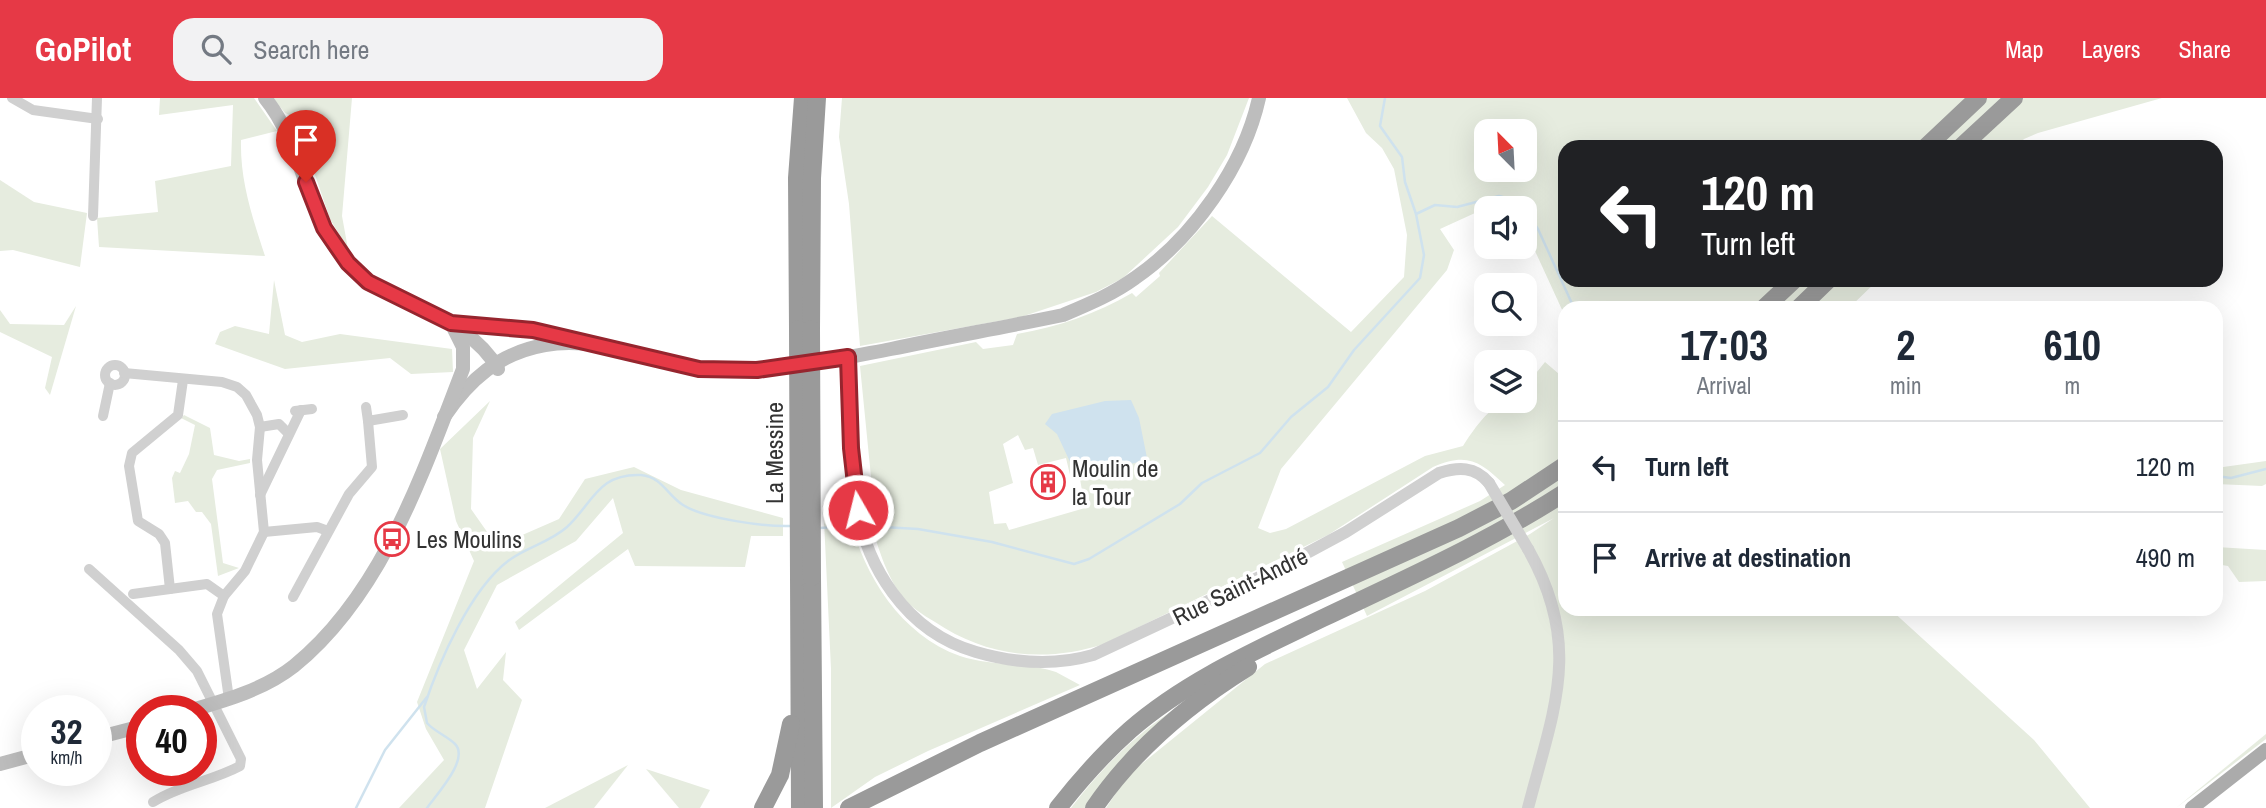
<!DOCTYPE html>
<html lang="en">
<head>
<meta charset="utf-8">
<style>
  body { margin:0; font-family:"Archivo Narrow",sans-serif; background:#f2f2f3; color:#1f2937; height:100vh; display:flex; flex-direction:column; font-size:26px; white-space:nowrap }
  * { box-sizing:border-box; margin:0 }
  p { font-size:23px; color:#747a83 }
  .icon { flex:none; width:38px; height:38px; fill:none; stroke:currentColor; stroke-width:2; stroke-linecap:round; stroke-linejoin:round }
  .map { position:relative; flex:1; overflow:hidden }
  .drawer { position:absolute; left:1558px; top:203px; width:665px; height:315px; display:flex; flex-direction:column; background:#fff; border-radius:21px; box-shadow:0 7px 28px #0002 }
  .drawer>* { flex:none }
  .banner { position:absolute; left:1558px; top:42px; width:665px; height:147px; border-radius:21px; box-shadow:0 7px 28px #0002; background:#202124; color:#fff; overflow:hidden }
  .needle { width:46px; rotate:336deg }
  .buttons { position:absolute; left:1474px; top:21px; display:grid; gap:14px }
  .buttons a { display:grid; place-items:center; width:63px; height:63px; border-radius:14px; background:#fff; box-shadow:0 7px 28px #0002; font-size:35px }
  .speed { position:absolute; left:21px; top:597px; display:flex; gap:14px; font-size:35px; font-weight:700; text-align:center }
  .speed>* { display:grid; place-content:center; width:91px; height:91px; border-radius:50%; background:#fff; box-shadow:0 7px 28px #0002; line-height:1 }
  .speed small { font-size:18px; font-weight:400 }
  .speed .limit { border:10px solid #d22; background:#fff; color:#111 }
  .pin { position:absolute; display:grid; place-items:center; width:60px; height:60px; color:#fff; margin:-72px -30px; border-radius:50% 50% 50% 0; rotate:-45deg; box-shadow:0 0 7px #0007 }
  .pin .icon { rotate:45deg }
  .me { position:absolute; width:77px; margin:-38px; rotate:352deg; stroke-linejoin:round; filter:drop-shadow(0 0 5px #0008) }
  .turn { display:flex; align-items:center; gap:24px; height:147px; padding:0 28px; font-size:32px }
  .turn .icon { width:91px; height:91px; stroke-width:2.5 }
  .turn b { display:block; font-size:49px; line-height:60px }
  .eta { display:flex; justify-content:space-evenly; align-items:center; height:119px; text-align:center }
  .eta b { font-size:42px; font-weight:700; line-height:49px }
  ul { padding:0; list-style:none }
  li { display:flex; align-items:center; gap:21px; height:91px; padding:0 28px; border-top:2px solid #e0e1e3 }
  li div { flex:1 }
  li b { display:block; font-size:26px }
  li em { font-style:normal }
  header { display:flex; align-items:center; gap:42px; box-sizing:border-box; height:98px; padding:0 35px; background:#e63946; color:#fff }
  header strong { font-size:33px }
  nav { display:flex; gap:38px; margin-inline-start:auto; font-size:24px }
  .search { width:490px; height:63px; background:#f2f2f3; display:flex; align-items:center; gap:18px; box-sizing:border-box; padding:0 24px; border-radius:21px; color:#747a83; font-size:26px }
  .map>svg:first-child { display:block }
  .green { fill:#e6ecdf; fill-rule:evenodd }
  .water { fill:#cfe2ee }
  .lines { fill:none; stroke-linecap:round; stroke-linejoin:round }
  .stream { stroke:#cfe2ee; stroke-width:2.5 }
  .minor { stroke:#d0d0d0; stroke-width:10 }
  .tertiary { stroke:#d0d0d0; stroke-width:12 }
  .secondary { stroke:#bdbdbd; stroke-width:14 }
  .primary { stroke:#ababab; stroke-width:14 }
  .motorway { stroke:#9a9a9a; stroke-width:18 }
  .tertiary-bridge { stroke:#d0d0d0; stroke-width:12 }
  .motorway-bridge { stroke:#9a9a9a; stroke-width:18 }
  .route-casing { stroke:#96252e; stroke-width:18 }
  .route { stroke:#e63946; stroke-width:12 }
  .labels { text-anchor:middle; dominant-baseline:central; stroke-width:7; stroke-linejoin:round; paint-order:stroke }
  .street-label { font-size:24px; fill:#333; stroke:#fff }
  .poi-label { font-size:24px; fill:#333; stroke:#fff; text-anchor:start }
</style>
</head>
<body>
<header>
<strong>GoPilot</strong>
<div class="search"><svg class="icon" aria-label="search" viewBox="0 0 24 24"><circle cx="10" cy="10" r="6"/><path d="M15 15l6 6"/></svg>Search here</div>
<nav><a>Map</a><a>Layers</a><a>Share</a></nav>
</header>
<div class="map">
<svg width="2266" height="710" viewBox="0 0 2266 710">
  <rect width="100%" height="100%" fill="#fff"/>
  <g class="green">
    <path d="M160 0H254L277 33 241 42C240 83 252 118 265 158L99 149 97 120 158 114 155 83 231 68 233 7 159 17Z"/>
    <path d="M273 0H352L342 118 348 151 330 121 311 65 308 42 292 18 285 15Z"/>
    <path d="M842 0H1249L1227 57 1208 89 1178 129 1123 180 1096 194 1021 219 860 248 849 106 839 39Z"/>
    <path d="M1347 0H2162L2038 35 2024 41 2016 49H1564V182H1878L1849 210H1564V216L1524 129V110L1500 107 1486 110 1440 131 1454 152 1447 172 1281 371 1258 430 1270 435 1286 431 1425 358 1463 348C1471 335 1491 306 1507 303 1512 302 1519 303 1524 303V290L1545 264 1559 276 1564 274V511H1890L2034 642 2090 710H1106L1128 677 1265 566 1425 493 1530 436 1554 420 1367 518 1342 464 1480 403 1505 387C1480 363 1467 354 1433 369L1328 437 1104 546C1045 565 987 559 935 524 923 517 909 508 901 497 880 468 872 425 861 391L872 389 860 268 976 244 983 251 1013 247 1017 236C1058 229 1096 216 1132 195L1136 199 1160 178 1159 175 1212 118 1351 234 1404 179 1407 137 1394 71 1382 50 1366 35ZM1486 33H1524V72H1486ZM1018 337 1025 352 1033 350 1038 367 1066 360 1071 381H1080L1085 410 1009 432 1006 425 994 426 989 394 1013 385 1003 346Z"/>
    <path d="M0 82 34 104 87 115 80 169 13 152 0 153Z"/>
    <path d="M274 182 285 237 302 244 340 236 452 251 453 274 411 276 390 260 285 271 215 246 220 234 235 228 269 236Z"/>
    <path d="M76 208 50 297 45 290 52 259 0 234V212L10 226 64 227Z"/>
    <path d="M490 303 473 340 471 411 497 448 559 421 585 381 634 369 681 392 783 420V438H751L745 469 635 468 628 451 519 532 515 524 623 435 613 400 576 443 497 487 464 552 477 591 506 554 503 582 522 602 485 710H399L444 662 426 631 417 604 474 463 456 423 440 351Z"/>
    <path d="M184 317 210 330 214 357 239 363 250 361V365L217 372 212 381 223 465 239 470 218 478 211 426 202 414H196L188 403 175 405 172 380 175 373 180 375 189 356 195 327 181 320Z"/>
    <path d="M2266 363V386L2262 388 2216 386V370Z"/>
    <path d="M850 420C864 478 901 537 960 558 989 568 1032 565 1056 574 1064 578 1072 583 1080 587L928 653 875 679 831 710V571L824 422Z"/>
    <path d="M2216 449 2266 452V483L2239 484 2228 468 2216 466Z"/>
    <path d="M1194 599 1086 710H1071C1105 665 1145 627 1194 599Z"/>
    <path d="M2266 636V641L2176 710Z"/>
    <path d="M628 667 594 710H545Z"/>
    <path d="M646 671 710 692 700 710H679Z"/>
  </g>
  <path class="water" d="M1131 302 1139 320 1147 360 1139 364 1086 376 1071 366 1057 336 1045 326 1052 316 1105 303Z"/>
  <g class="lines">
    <g class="stream">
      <path d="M1385 0 1380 28 1402 59 1405 84 1416 116"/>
      <path d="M1524 111 1538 131 1574 210"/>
      <path d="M2216 378 2231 380 2266 371"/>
      <path d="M865 428 918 431 992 444 1074 466 1089 461 1180 406 1202 385 1260 355 1291 319 1328 289 1354 252 1420 180 1424 157 1416 116 1435 107 1457 109 1499 98 1513 102 1524 110"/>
      <path d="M819 430 858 428"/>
      <path d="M356 710 385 652 427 599"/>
      <path d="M427 710C436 697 470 661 455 646 447 638 435 634 427 625L424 609C439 564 470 492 508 463 526 449 549 445 567 429 593 405 598 375 641 377 662 379 668 398 683 407 705 421 766 429 792 428"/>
    </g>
    <g class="minor">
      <path d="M12 0 33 12 98 21"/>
      <path d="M93 118 97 0"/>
      <circle cx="115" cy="277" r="10"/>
      <path d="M124 275 222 284 237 289 246 297 257 317 260 329 257 362 264 434 245 473 224 498 217 516 229 601"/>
      <path d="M366 309 368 323 403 317"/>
      <path d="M295 313 312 311"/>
      <path d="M103 318 110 285"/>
      <path d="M260 329 279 326 289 336"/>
      <path d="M260 397 301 312"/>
      <path d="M264 434 317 429 328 433"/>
      <path d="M89 471 179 552 197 573 241 661 240 668C212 683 180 687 153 704"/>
      <path d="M170 491 165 445 159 436 138 423 129 368 132 355 178 317 183 282"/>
      <path d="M133 496 207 486 224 498"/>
      <path d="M293 499 349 396 372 369 368 323"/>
    </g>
    <g class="tertiary">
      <path d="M848 259C852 305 849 352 855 398 864 468 906 534 976 554 1014 565 1055 568 1093 557L1281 469 1346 434 1439 375C1458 369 1475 368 1489 385"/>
      <path d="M1528 451C1583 548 1554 610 1528 710"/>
    </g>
    <g class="secondary">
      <path d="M265 0C305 49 305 120 348 165 392 211 466 214 498 271"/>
      <path d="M456 226 533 232 571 241"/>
      <path d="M444 319C469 282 499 255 545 247 607 236 669 273 733 273 786 273 839 261 891 251 948 239 1006 229 1063 217 1089 206 1113 196 1135 180 1193 140 1244 68 1259 0"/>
      <path d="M192 612C227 602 265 591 294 568 383 496 423 374 463 271V249L451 225"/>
      <path d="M96 640 142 628"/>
      <path d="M0 666 37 656"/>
    </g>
    <path class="primary" d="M2192 710 2266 652"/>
    <g class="motorway">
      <path d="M1926 49 1978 0"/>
      <path d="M1961 49 2014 0"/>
      <path d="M1764 210 1794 182"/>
      <path d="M1799 210 1828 182"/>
      <path d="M798 231 797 80 803 0"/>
      <path d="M811 231 812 80 817 0"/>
      <path d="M799 479 800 710"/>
      <path d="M812 479 814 710"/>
      <path d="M763 710 780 677 791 626"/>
      <path d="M849 710 980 645 1459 430 1511 403 1564 368"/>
      <path d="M1058 710C1080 682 1103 656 1130 632 1186 583 1257 552 1323 520 1405 481 1488 444 1564 395"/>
      <path d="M1094 710C1133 653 1190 605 1248 569"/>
    </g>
    <path class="tertiary-bridge" d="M1489 385 1528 451"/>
    <g class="motorway-bridge">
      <path d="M798 231 799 479"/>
      <path d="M811 231 812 479"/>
    </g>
  </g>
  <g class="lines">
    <g class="route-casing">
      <path id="route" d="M306 84 324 130 348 165 368 184 451 225 533 232 699 271 757 272 848 259 851 350 858 412"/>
    </g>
    <use href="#route" class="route"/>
  </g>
  <defs>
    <g id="building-ring" transform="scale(1.75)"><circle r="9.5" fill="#fff" stroke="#e63946" stroke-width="1.5"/><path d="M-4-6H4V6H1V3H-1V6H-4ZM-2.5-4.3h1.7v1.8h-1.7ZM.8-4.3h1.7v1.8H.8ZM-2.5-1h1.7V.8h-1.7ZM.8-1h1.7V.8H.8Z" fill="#e63946"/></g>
    <g id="bus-ring" transform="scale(1.75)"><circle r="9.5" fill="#fff" stroke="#e63946" stroke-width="1.5"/><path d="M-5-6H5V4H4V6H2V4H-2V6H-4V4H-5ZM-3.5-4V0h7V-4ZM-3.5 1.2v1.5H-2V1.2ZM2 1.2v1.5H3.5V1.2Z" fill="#e63946"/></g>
  </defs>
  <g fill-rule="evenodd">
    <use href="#building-ring" x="1048" y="384"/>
    <use href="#bus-ring" x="392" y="441"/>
  </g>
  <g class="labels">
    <g class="street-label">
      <text transform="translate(774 355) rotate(-90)">La Messine</text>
      <text transform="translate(1240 488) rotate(-26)">Rue Saint-André</text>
    </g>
    <g class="poi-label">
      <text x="1072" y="370">Moulin de<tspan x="1072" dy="28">la Tour</tspan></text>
      <text x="416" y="441">Les Moulins</text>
    </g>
  </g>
</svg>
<div class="buttons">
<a><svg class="needle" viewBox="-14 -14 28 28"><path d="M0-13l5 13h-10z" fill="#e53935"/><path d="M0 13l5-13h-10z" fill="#747a83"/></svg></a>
<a><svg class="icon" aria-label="sound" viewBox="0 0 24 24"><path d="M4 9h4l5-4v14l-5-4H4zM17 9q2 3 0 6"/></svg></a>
<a><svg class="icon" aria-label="search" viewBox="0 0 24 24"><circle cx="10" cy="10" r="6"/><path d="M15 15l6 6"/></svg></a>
<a><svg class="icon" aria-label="layers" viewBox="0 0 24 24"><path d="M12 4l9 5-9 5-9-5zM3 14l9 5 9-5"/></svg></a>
</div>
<div class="speed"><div>32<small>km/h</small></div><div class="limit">40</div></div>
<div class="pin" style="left:306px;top:84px;background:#d93025"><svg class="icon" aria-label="arrive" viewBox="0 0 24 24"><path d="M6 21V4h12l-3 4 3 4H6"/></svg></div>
<svg class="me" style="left:858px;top:412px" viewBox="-20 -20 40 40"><circle r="17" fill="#e63946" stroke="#fff" stroke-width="3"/><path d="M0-11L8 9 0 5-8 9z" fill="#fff"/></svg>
<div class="banner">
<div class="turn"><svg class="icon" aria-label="left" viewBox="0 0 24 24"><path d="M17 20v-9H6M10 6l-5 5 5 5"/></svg><div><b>120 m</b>Turn left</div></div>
</div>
<section class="drawer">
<div class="eta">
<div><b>17:03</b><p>Arrival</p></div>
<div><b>2</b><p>min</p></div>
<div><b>610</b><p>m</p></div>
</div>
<ul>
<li><svg class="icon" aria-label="left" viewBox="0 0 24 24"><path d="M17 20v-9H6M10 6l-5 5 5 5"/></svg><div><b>Turn left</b></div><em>120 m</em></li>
<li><svg class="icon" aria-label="arrive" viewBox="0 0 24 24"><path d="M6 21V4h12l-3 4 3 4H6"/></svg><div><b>Arrive at destination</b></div><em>490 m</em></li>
</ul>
</section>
</div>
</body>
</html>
